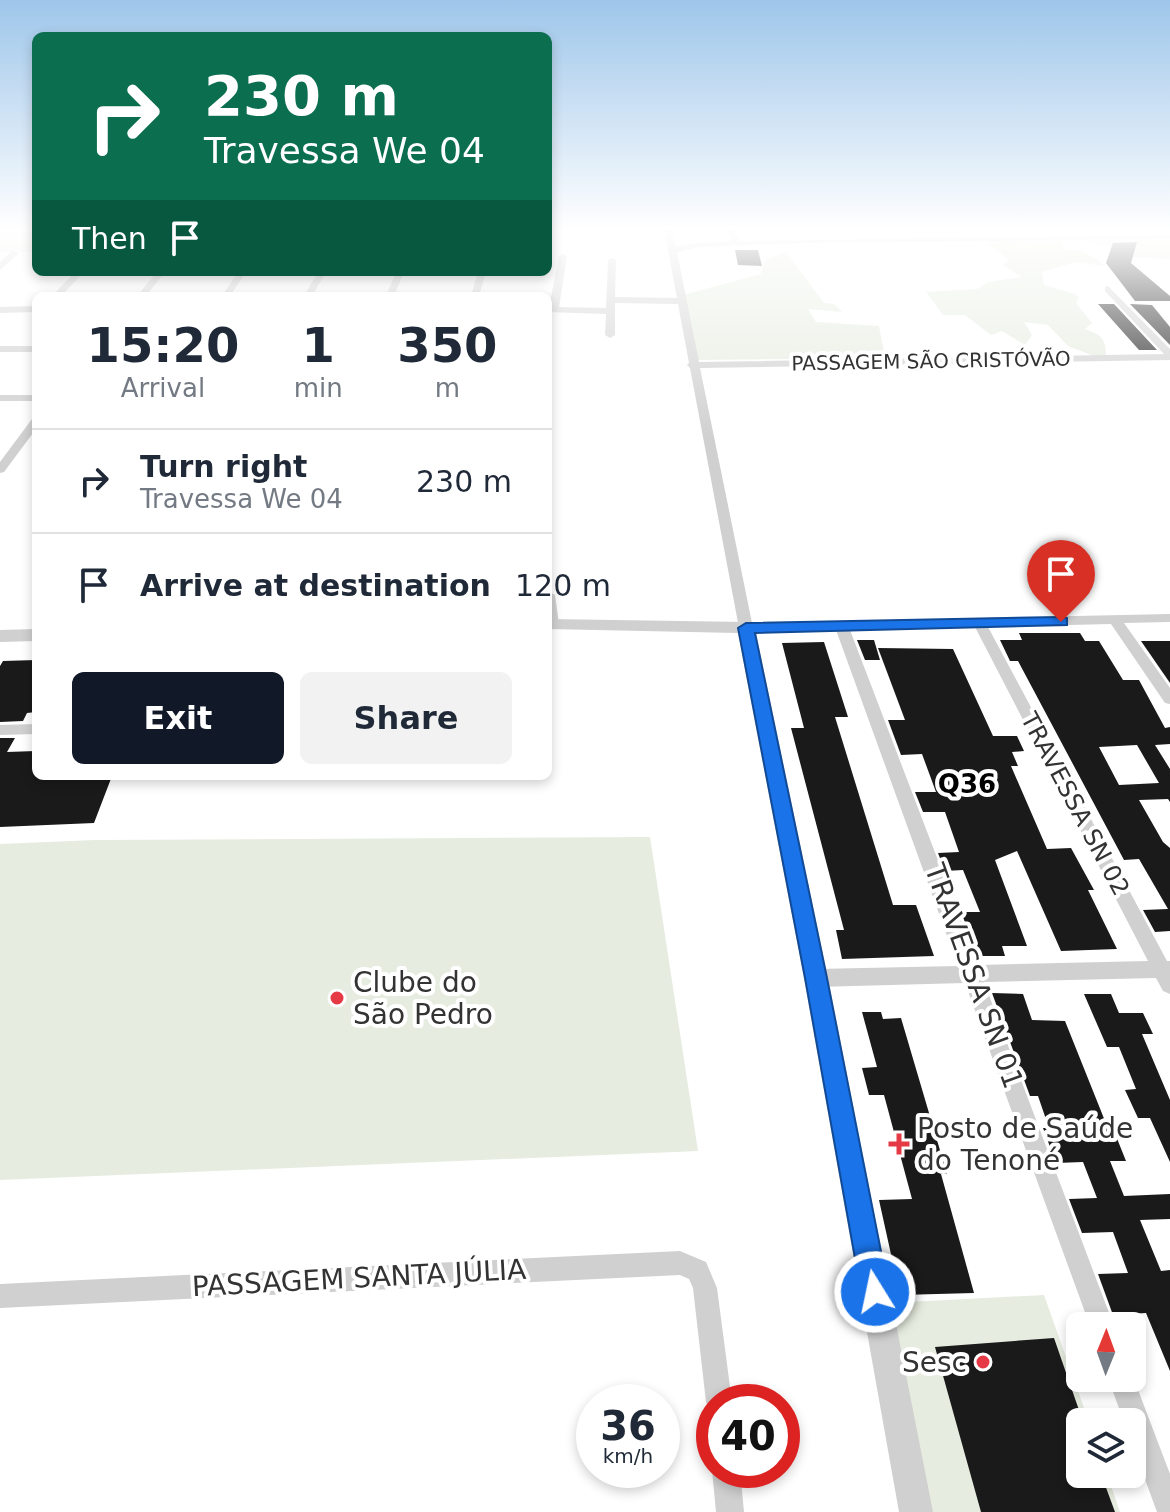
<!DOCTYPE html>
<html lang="en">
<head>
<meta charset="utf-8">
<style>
  body { margin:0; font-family:"DejaVu Sans",sans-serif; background:#f2f2f3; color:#1f2937; height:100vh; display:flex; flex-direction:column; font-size:30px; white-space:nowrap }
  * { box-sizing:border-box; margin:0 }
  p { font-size:26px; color:#747a83 }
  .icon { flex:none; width:44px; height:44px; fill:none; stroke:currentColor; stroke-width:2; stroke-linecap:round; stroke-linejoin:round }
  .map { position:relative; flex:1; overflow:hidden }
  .panel { position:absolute; left:32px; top:292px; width:520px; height:488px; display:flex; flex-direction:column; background:#fff; border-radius:12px; box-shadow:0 4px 12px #0003 }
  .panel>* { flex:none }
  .top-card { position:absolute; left:32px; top:32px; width:520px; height:244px; border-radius:12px; box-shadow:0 4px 12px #0003; background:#0b6e4f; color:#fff; overflow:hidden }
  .needle { width:52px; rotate:1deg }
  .tools { position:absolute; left:1066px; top:1312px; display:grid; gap:16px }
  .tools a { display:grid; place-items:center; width:80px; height:80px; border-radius:12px; background:#fff; box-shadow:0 4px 12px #0003; font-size:40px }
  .speed { position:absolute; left:576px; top:1384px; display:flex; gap:16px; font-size:40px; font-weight:700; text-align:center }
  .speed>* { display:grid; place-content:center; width:104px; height:104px; border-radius:50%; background:#fff; box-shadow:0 4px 12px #0003; line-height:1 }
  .speed small { font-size:20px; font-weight:400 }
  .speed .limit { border:12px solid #d22; background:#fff; color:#111 }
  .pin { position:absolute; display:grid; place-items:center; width:68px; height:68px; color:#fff; margin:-82px -34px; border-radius:50% 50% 50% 0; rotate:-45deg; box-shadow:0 0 8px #0007 }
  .pin .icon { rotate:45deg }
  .me { position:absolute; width:88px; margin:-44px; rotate:350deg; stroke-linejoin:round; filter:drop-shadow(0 0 6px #0008) }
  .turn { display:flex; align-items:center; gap:28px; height:168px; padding:0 40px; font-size:36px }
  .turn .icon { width:104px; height:104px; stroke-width:2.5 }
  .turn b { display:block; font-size:56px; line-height:68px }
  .then { display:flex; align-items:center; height:76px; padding:0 40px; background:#0003; gap:16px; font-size:30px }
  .eta { display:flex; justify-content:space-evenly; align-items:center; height:136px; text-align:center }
  .eta b { font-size:48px; font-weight:700; line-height:56px }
  .action { display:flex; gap:16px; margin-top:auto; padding:16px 40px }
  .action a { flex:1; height:92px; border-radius:12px; background:#111827; color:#fff; font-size:32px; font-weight:700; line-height:92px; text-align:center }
  .action a+a { background:#f2f2f3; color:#1f2937 }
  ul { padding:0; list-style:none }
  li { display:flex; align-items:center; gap:24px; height:104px; padding:0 40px; border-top:2px solid #e0e1e3 }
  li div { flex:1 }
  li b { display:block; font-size:30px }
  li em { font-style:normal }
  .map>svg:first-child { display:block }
  .green { fill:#e6ecdf }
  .building { fill:#1a1a1a; fill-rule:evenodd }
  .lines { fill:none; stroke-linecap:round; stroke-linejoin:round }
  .minor { fill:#d0d0d0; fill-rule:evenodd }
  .tertiary { fill:#d0d0d0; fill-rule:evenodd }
  .route { fill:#1a73e8; stroke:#114b97; stroke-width:2 }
  .poi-dot { fill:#e63946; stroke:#fff; stroke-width:3 }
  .labels { text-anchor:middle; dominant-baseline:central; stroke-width:8; stroke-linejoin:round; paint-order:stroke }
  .far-street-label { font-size:20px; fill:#333; stroke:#fff }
  .street-label { font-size:24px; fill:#333; stroke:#fff }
  .neighbourhood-label { font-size:26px; font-weight:bold; fill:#000; stroke:#fff }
  .near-street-label { font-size:28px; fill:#333; stroke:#fff }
  .near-poi-label { font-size:28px; fill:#333; stroke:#fff; text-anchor:start }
</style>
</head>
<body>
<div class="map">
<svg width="1170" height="1512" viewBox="0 0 1170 1512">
  <rect width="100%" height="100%" fill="#fff"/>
  <g class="green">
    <rect x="0" y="228" width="36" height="24"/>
    <path d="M1017 239 1063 243 1062 249C1078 250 1093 253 1104 266L1076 262 1042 272 1044 285 1075 294 1079 298 1076 303 1092 323 1085 329C1101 334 1106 339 1106 356L1097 357 1068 346 1048 325 1024 322 1032 335 1025 345 1002 331 991 335 965 315H943L926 292 977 289 988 282 1022 277 1003 265 1009 260 989 245V241Z"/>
    <path d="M1117 240H1170V260L1112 255 1113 247 1085 242Z"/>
    <path d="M786 252 824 303 834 304 842 312 808 309 816 322 879 326 885 358 695 360 683 295 761 274 765 260Z"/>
    <path d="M650 837 698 1151 0 1180V844L95 840Z"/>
    <path d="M1044 1295 1089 1422H1080V1474H1107L1120 1512H926L888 1303Z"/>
  </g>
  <g class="building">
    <path d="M1137 242 1131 263 1170 296V301H1135L1106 263 1113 243Z"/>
    <path d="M735 250H758L762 266 738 265Z"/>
    <path d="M1098 304H1114L1157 350H1139Z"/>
    <path d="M1130 304 1152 305 1170 327V345Z"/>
    <path d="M1019 633H1080L1085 641H1099L1123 680H1139L1165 728 1170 727V744L1155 745 1170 769V802L1168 799 1139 800 1163 842 1170 848V931L1155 932 1143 910 1168 909 1139 859 1124 860 1018 661H1010L1000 640H1022ZM1137 745 1159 783 1119 785 1099 747Z"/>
    <path d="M857 640H874L880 660H865Z"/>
    <path d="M1141 641H1170V683Z"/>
    <path d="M824 642 848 717H835L893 905H916L934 956 842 959 836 930H844L791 728H804L782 643Z"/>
    <path d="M878 648 953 649 993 736H1017L1024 751 1012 752 1018 766H1011L1047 849 1071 848 1094 890H1088L1117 949 1061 951 1017 851 995 860 1027 946H1002L1005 956H978L961 912H980L963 870 945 871 938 853 959 852 945 812H923L915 792H936L922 754 901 755 888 720H905Z"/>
    <path d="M36 660V712L27 713 23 721 0 722V666L3 661Z"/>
    <path d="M0 738H15L7 752 36 751V776H112L94 823 0 827Z"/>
    <path d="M992 993 1023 994 1032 1020 1065 1021 1107 1126H1112L1126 1161H1110L1124 1196 1170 1194V1219L1140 1220 1161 1271 1170 1270V1371L1146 1313 1113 1315 1098 1274 1128 1273 1113 1232 1082 1233 1069 1199 1097 1198 1083 1162 1056 1163 1043 1128H1049L1038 1096H1030Z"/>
    <path d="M1084 994H1111L1119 1013H1143L1153 1034H1142L1170 1100V1162L1150 1118H1138L1125 1090 1136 1089 1119 1047H1107Z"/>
    <path d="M862 1012H881L883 1019 901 1018 947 1174H941L974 1293 900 1295 879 1200 912 1199 884 1095H869L862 1068 877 1067Z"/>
    <path d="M1054 1338 1080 1413V1474H1101L1115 1512H981L935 1347Z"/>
  </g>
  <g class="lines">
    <g class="minor">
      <path d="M664 228H672L676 247 698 243 731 241 726 228H734L739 241 1170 235V239L801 243 698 247 677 252 699 362 1164 354 1105 291V287L1108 286 1170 349V360L700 368 752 623 1170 614V622L1124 623 1170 688V704L1165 703 1111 624 988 627 1167 961H1170V994L1163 991 1156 978 984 982 1114 1326H1090L965 983 816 987 809 984 806 978 809 972 816 969 958 966 836 630 746 632 739 628 690 368 687 365 689 363 678 304 615 303V335L610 338 605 335 606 314 548 312 559 256 563 254 567 256 559 307 606 308 608 260 612 258 616 260 615 297 677 298ZM975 627 1148 961 978 965 850 630Z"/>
      <path d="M12 251 19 253 0 270V262Z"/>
      <path d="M75 272H84L61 296H52Z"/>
      <path d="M157 272H165L146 296H137Z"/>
      <path d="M238 272H246L230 296H222Z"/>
      <path d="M318 272H326L312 296H304Z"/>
      <path d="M396 272H404L394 296H386Z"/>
      <path d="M478 272H486L479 296H471Z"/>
      <path d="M36 306V312L0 313V307Z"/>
      <rect x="0" y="346" width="36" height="6"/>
      <rect x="0" y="395" width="36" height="6"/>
      <path d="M36 418V429L4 472 0 473V462L32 419Z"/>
      <path d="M548 591 555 595 559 624 552 628 548 627Z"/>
      <path d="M36 724V734L0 735V725Z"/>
      <path d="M680 1251 706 1262 717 1288 732 1402H714V1413L710 1411 706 1402 693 1288 689 1279 680 1275 0 1308V1284Z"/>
      <path d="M1132 1374 1170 1474V1512H1157L1132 1444V1422H1124L1108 1378H1132Z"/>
      <path d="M714 1466V1470H740L744 1512H716L712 1470Z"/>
    </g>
    <g class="tertiary">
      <path d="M548 619 746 622 755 628 828 978 933 1512H899L804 978 738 633 548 629Z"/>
      <path d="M36 629V641L0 642V630Z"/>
    </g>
  </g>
  <linearGradient id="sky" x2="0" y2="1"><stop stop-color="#9ec6ea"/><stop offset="0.52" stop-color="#fff"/><stop offset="1" stop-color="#fff" stop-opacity="0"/></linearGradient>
  <rect width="1170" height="440" fill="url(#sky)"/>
  <path class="route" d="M1061 617 1067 618V625L755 633 827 978 889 1292 885 1302 875 1306 865 1302 861 1292 805 978 738 628 746 623Z"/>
  <g class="poi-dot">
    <circle cx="337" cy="998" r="8"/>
    <path d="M895 1132h8v8h8v8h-8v8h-8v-8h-8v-8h8z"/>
    <circle cx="983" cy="1362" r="8"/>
  </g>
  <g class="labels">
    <g class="far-street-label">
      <text transform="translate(931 361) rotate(-1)">PASSAGEM SÃO CRISTÓVÃO</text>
    </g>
    <g class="street-label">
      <text transform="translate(1075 804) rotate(62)">TRAVESSA SN 02</text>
    </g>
    <g class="neighbourhood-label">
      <text x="967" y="784">Q36</text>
    </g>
    <g class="near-street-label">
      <text transform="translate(974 976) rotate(70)">TRAVESSA SN 01</text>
      <text transform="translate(359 1278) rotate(-3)">PASSAGEM SANTA JÚLIA</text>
    </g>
    <g class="near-poi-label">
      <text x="353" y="982">Clube do<tspan x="353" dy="32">São Pedro</tspan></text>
      <text x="917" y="1128">Posto de Saúde<tspan x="917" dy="32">do Tenoné</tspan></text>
      <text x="967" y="1362" text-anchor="end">Sesc</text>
    </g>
  </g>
</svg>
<div class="tools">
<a><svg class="needle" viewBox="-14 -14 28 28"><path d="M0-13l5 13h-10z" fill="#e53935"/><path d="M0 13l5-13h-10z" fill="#747a83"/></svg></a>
<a><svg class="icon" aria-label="layers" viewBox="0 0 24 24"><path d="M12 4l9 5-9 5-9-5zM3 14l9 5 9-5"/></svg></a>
</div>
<div class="speed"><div>36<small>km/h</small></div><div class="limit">40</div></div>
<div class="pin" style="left:1061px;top:622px;background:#d93025"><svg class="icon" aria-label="arrive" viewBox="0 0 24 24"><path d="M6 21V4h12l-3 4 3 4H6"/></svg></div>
<svg class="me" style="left:875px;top:1292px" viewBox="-20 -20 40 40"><circle r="17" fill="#1a73e8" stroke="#fff" stroke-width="3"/><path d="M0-11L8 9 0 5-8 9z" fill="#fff"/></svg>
<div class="top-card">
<div class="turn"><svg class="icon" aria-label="right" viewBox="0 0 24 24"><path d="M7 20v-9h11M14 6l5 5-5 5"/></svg><div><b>230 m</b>Travessa We 04</div></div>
<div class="then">Then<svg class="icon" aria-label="arrive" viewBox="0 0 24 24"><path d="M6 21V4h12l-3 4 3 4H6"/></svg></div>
</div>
<section class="panel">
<div class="eta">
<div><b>15:20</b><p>Arrival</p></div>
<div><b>1</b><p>min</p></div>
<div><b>350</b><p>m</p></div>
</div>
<ul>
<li><svg class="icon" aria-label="right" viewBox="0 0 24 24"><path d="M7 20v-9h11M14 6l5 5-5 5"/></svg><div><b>Turn right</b><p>Travessa We 04</p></div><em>230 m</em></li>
<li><svg class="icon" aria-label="arrive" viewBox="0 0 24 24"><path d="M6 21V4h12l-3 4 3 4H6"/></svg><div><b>Arrive at destination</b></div><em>120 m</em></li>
</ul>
<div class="action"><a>Exit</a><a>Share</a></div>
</section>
</div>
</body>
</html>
